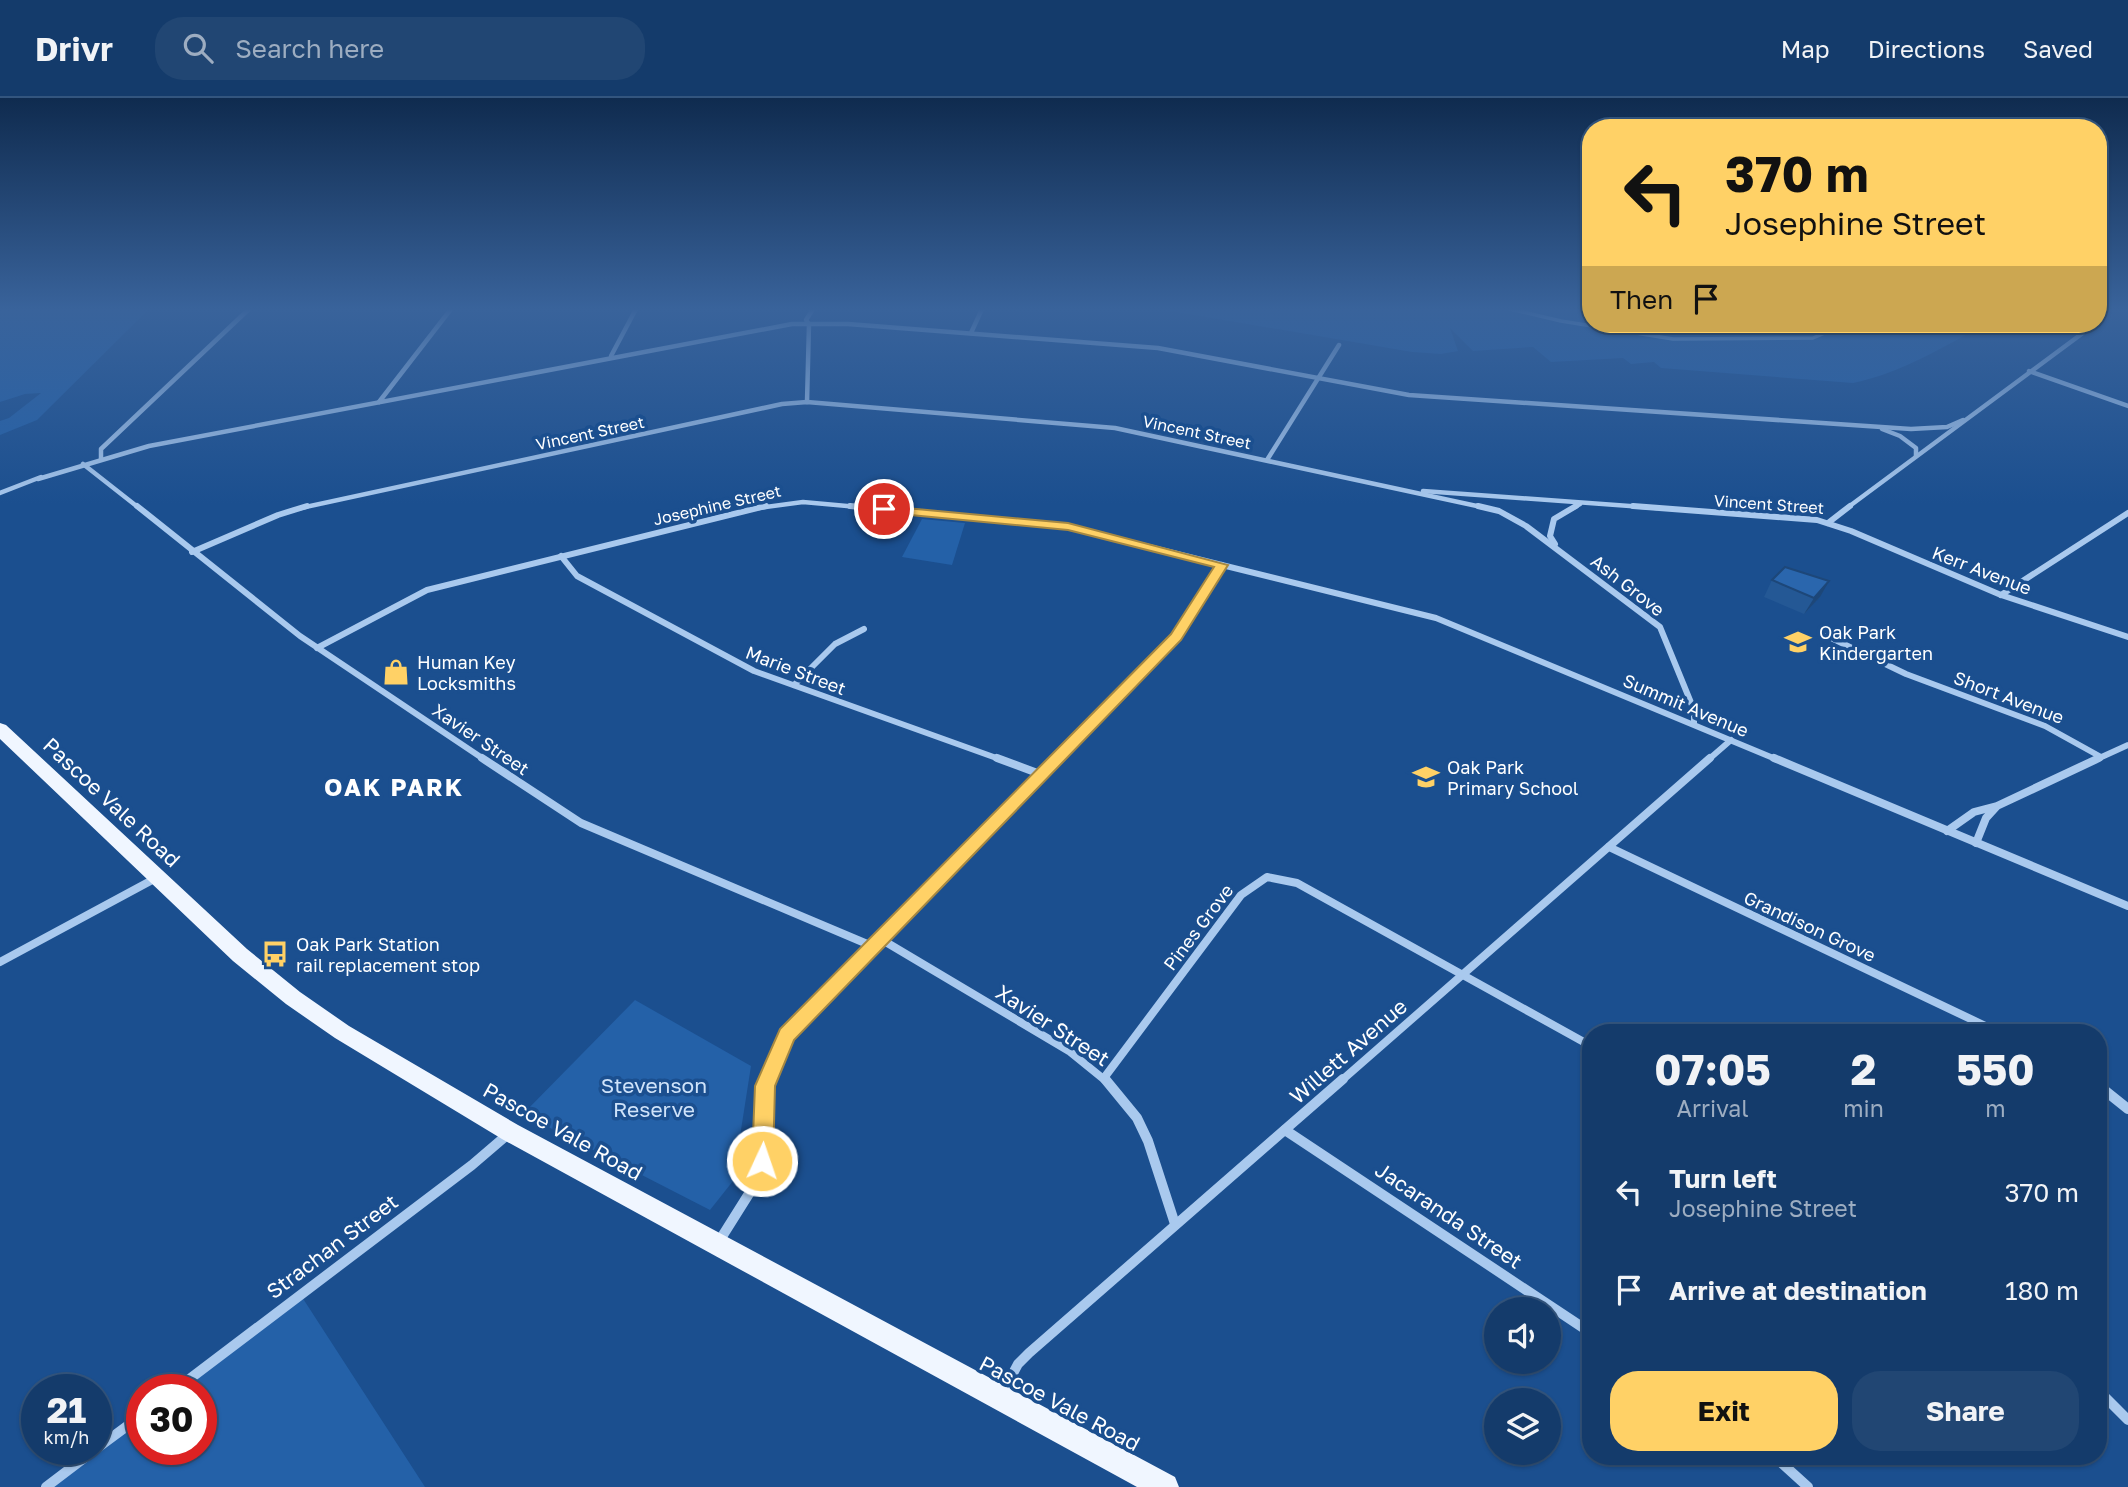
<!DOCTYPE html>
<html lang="en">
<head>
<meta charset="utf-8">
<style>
  body { margin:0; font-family:"Golos Text",sans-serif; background:#214673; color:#f1f3f6; height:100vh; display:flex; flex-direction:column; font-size:26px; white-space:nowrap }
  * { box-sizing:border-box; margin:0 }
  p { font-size:23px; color:#9dadc1 }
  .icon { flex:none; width:38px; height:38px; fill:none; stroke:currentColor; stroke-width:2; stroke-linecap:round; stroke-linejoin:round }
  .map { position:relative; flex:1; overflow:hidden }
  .details { position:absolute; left:1582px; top:926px; width:525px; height:441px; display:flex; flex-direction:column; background:#143b6b; border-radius:28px; box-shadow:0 2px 5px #0004,0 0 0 2px #33557e }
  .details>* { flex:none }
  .top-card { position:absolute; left:1582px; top:21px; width:525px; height:214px; border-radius:28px; box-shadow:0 2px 5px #0004,0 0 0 2px #33557e; background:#ffd166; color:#111; overflow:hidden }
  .fabs { position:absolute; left:1484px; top:1199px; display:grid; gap:14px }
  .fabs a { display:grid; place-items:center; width:77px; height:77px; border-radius:50%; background:#143b6b; box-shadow:0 2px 5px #0004,0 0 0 2px #33557e; font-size:35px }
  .speed { position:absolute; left:21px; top:1276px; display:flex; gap:14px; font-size:35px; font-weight:700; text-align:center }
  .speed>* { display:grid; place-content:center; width:91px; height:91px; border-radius:50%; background:#143b6b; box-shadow:0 2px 5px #0004,0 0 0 2px #33557e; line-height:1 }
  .speed small { font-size:18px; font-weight:400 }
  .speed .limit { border:10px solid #d22; background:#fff; color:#111 }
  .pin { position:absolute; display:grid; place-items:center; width:60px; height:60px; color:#fff; margin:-30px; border:4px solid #fff; border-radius:50%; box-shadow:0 2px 7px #0007 }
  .me { position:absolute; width:77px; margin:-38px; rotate:3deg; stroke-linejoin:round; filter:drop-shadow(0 0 5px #0008) }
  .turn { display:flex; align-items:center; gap:24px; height:147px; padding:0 28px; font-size:32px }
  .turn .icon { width:91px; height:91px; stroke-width:2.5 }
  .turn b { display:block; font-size:49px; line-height:60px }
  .then { display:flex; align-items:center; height:66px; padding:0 28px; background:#0003; gap:14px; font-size:26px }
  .eta { display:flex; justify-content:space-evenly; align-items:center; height:119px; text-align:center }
  .eta b { font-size:42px; font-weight:700; line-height:49px }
  .button { display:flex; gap:14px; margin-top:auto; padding:14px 28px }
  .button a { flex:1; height:80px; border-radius:28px; background:#ffd166; color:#111; font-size:28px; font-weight:700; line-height:80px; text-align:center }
  .button a+a { background:#214673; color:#f1f3f6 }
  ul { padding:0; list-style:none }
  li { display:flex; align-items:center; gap:21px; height:98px; padding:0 28px }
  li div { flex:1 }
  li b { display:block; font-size:26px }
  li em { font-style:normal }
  header { display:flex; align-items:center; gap:42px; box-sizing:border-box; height:98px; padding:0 35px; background:#143b6b; border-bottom:2px solid #33557e }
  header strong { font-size:33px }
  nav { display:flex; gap:38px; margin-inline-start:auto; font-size:24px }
  .search { width:490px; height:63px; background:#214673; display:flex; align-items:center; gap:18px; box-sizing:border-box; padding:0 24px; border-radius:28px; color:#9dadc1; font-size:26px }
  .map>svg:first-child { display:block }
  .green { fill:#2461a8 }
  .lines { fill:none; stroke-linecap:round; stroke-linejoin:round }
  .stream { stroke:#9cc4f0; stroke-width:3.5 }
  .street-far3 { stroke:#a9c9ee; stroke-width:4.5 }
  .street-far2 { stroke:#a9c9ee; stroke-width:6 }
  .street-far1 { stroke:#a9c9ee; stroke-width:8 }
  .street { stroke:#a9c9ee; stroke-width:10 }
  .primary { fill:#f0f6ff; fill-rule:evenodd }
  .wall { fill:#245895 }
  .shaded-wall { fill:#1d4779 }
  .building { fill:#2a66ad; stroke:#1d4779; stroke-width:2 }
  .route { fill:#ffd166; stroke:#a68842; stroke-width:2 }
  .labels { text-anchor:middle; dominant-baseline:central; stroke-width:7; stroke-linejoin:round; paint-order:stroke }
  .far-street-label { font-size:16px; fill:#fff; stroke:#1b4f8f }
  .street-label { font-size:18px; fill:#fff; stroke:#1b4f8f }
  .poi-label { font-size:18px; fill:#fff; stroke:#1b4f8f; text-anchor:start }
  .near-street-label { font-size:21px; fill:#fff; stroke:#1b4f8f }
  .near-park-label { font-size:21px; fill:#cfe3fa; stroke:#1b4f8f }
  .district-label { font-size:24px; font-weight:bold; letter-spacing:2px; fill:#fff; stroke:#1b4f8f }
</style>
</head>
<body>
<header>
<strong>Drivr</strong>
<div class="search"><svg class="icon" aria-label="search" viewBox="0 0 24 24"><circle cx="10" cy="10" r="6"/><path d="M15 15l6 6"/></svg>Search here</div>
<nav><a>Map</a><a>Directions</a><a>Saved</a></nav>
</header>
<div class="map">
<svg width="2128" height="1389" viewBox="0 0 2128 1389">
  <rect width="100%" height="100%" fill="#1b4f8f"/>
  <g class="green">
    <path d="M0 211H149L37 322 0 337V323L9 320 41 295 25 296 0 304Z"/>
    <path d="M1159 211H1591V226H1985C1942 250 1901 275 1853 285L1661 270 1654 264 1631 266 1623 260 1551 264 1533 249 1473 253 1450 230 1458 253 1441 256 1412 254Z"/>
    <path d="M922 421 965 425 952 467 902 459Z"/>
    <path d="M635 902 751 968 733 1083 710 1112 523 1016Z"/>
    <path d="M300 1196 425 1389H49L142 1318V1351H201V1292L177 1291Z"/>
  </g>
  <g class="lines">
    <path class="stream" d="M1510 211 1561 223 1673 241 1813 240 1846 226"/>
    <g class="street-far3">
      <path d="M971 235 982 211"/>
      <path d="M611 258 636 211"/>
      <path d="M2029 273 2128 308"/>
      <path d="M379 304 451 211"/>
      <path d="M807 304 809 226 806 222 813 211"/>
      <path d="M1882 331 1900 338 1916 350V358"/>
      <path d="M101 361V351L249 211"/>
      <path d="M1267 362 1339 247"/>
      <path d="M83 366 139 410"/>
      <path d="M38 381 149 348 792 226H848L1158 250 1409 297 1911 331 1947 329 1963 322"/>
      <path d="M1423 393 1657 410"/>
      <path d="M0 395 41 379"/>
      <path d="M301 410 782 306 807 304 1115 330 1486 410"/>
      <path d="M759 410 803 404 869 410"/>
      <path d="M1573 410 1580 406"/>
      <path d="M1847 410 2095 226"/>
    </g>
    <g class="street-far2">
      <path d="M137 408 300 538 485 662"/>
      <path d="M850 408 1068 429 1436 520 1778 662"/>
      <path d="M1478 408 1499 413 1526 428 1660 529 1694 612V626"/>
      <path d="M1633 408 1817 422 1851 433 2001 497 2128 539"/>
      <path d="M1828 425 1850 408"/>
      <path d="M1555 446 1550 438 1554 421 1576 408"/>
      <path d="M192 454 278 417 307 408"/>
      <path d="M561 458 577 478 754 573 1002 662"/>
      <path d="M2001 497 2128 415"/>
      <path d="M1827 538 1906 576 2045 628 2101 659"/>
      <path d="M317 550 427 492 766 408"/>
      <path d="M794 587 835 546 864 531"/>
      <path d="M1056 662 1176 539 1222 467"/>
      <path d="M1708 662 1731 642"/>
      <path d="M2095 662 2128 647"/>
    </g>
    <g class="street-far1">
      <path d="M482 660 581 725 872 848"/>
      <path d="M997 660 1040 676"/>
      <path d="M1774 660 2128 808"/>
      <path d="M1947 733 1974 714 1997 708 2099 660"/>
      <path d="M1976 745 1986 720 1996 709"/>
      <path d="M1609 749 1998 934"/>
      <path d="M879 840 1069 953 1106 983"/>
      <path d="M0 864 156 780"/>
      <path d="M1104 980 1241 797 1267 779 1297 785 1591 948"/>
      <path d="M767 983 787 937 1057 660"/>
      <path d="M1341 983 1710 660"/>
    </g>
    <g class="street">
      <path d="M1105 981 1137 1020 1148 1043 1175 1126"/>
      <path d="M2098 987 2128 1011"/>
      <path d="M1285 1032 1591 1235"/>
      <path d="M718 1145 757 1083 765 1051V988L768 981"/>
      <path d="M175 1292 472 1067 507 1037"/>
      <path d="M2098 1292 2128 1322"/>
      <path d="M1003 1294 1018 1266 1029 1255 1343 981"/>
      <path d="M96 1351 142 1317"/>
      <path d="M1774 1358 1808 1389"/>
      <path d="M46 1389 96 1351"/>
    </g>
    <path class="primary" d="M0 625 6 627 247 851 300 894 349 928 518 1027 1175 1379 1179 1389H1137L502 1041 335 940 286 906 233 863 0 641Z"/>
  </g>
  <path class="wall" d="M1772 482 1820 499 1804 516 1764 499Z"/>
  <path class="shaded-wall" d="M1829 483 1820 499 1804 516 1814 500Z"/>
  <path class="building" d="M1785 469 1829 483 1814 500 1772 482Z"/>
  <linearGradient id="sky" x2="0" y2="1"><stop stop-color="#0f2b4f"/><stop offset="0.52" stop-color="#39639b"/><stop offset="1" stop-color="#39639b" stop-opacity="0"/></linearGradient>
  <rect width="2128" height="406" fill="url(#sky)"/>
  <path class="route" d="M884 408 1068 425 1228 467 1181 542 794 942 775 988 773 1063 770 1070 762 1073 755 1070 752 1063 755 988 780 931 1171 536 1214 469 1068 432 879 414 878 411Z"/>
  <defs>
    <g id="school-bare" transform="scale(2.1)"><path d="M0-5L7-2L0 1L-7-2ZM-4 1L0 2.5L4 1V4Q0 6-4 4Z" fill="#ffd166" stroke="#1b4f8f" stroke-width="2.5" paint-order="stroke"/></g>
    <g id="shop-bare" transform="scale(2.1)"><path d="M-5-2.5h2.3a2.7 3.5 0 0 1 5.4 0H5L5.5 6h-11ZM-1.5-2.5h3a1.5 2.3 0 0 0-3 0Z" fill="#ffd166" stroke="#1b4f8f" stroke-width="2.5" paint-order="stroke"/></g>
    <g id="bus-bare" transform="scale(2.1)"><path d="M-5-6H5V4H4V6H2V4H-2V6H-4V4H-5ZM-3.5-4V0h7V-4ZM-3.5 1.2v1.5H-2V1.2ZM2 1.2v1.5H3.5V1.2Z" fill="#ffd166" stroke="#1b4f8f" stroke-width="2.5" paint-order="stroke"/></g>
  </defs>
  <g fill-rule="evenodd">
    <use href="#school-bare" x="1798" y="544"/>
    <use href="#shop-bare" x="396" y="574"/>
    <use href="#school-bare" x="1426" y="679"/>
    <use href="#bus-bare" x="275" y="856"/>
  </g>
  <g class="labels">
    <g class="far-street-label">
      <text transform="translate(1197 334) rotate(12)">Vincent Street</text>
      <text transform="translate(590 335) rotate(-12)">Vincent Street</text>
      <text transform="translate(1769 406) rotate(4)">Vincent Street</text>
      <text transform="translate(717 407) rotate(-13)">Josephine Street</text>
    </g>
    <g class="street-label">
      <text transform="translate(1982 472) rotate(21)">Kerr Avenue</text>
      <text transform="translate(1628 487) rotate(38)">Ash Grove</text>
      <text transform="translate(796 572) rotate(21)">Marie Street</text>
      <text transform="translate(2009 599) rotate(21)">Short Avenue</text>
      <text transform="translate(1686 607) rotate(23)">Summit Avenue</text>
      <text transform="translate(481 641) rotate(34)">Xavier Street</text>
      <text transform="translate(1810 828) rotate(25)">Grandison Grove</text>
      <text transform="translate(1198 829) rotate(-53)">Pines Grove</text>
    </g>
    <g class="poi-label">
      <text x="1819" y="534">Oak Park<tspan x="1819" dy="21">Kindergarten</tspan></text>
      <text x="417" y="564">Human Key<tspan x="417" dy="21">Locksmiths</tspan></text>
      <text x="1447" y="669">Oak Park<tspan x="1447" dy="21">Primary School</tspan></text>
      <text x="296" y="846">Oak Park Station<tspan x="296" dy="21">rail replacement stop</tspan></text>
    </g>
    <g class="near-street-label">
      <text transform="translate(112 704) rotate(43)">Pascoe Vale Road</text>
      <text transform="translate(1053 927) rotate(33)">Xavier Street</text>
      <text transform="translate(1348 953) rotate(-41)">Willett Avenue</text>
      <text transform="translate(563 1033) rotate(29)">Pascoe Vale Road</text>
      <text transform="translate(1449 1117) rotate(34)">Jacaranda Street</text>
      <text transform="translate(332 1148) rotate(-37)">Strachan Street</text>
      <text transform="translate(1060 1305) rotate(28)">Pascoe Vale Road</text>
    </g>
    <g class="near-park-label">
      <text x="654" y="987">Stevenson<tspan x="654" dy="24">Reserve</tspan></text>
    </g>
    <g class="district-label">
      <text x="394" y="688">OAK PARK</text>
    </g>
  </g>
</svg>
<div class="fabs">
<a><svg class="icon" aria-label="sound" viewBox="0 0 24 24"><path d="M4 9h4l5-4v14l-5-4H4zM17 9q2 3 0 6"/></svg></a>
<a><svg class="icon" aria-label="layers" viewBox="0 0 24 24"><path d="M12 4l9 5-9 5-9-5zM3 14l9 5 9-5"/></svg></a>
</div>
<div class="speed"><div>21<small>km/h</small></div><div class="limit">30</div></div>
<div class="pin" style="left:884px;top:411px;background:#d93025"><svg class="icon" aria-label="arrive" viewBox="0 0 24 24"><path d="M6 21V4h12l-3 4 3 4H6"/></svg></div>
<svg class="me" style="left:762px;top:1063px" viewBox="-20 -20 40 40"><circle r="17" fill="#ffd166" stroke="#fff" stroke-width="3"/><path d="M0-11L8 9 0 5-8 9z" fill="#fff"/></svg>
<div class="top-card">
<div class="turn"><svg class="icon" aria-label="left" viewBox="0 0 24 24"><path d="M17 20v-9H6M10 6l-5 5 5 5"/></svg><div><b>370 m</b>Josephine Street</div></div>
<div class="then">Then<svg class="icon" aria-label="arrive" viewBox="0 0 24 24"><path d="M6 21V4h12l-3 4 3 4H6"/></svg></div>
</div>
<section class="details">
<div class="eta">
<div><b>07:05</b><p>Arrival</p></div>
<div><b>2</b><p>min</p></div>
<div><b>550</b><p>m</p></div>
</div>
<ul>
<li><svg class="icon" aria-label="left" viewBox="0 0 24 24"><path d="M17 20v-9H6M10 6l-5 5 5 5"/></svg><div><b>Turn left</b><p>Josephine Street</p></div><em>370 m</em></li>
<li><svg class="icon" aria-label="arrive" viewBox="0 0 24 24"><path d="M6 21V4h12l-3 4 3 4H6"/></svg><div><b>Arrive at destination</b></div><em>180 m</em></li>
</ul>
<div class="button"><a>Exit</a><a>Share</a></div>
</section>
</div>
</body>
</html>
